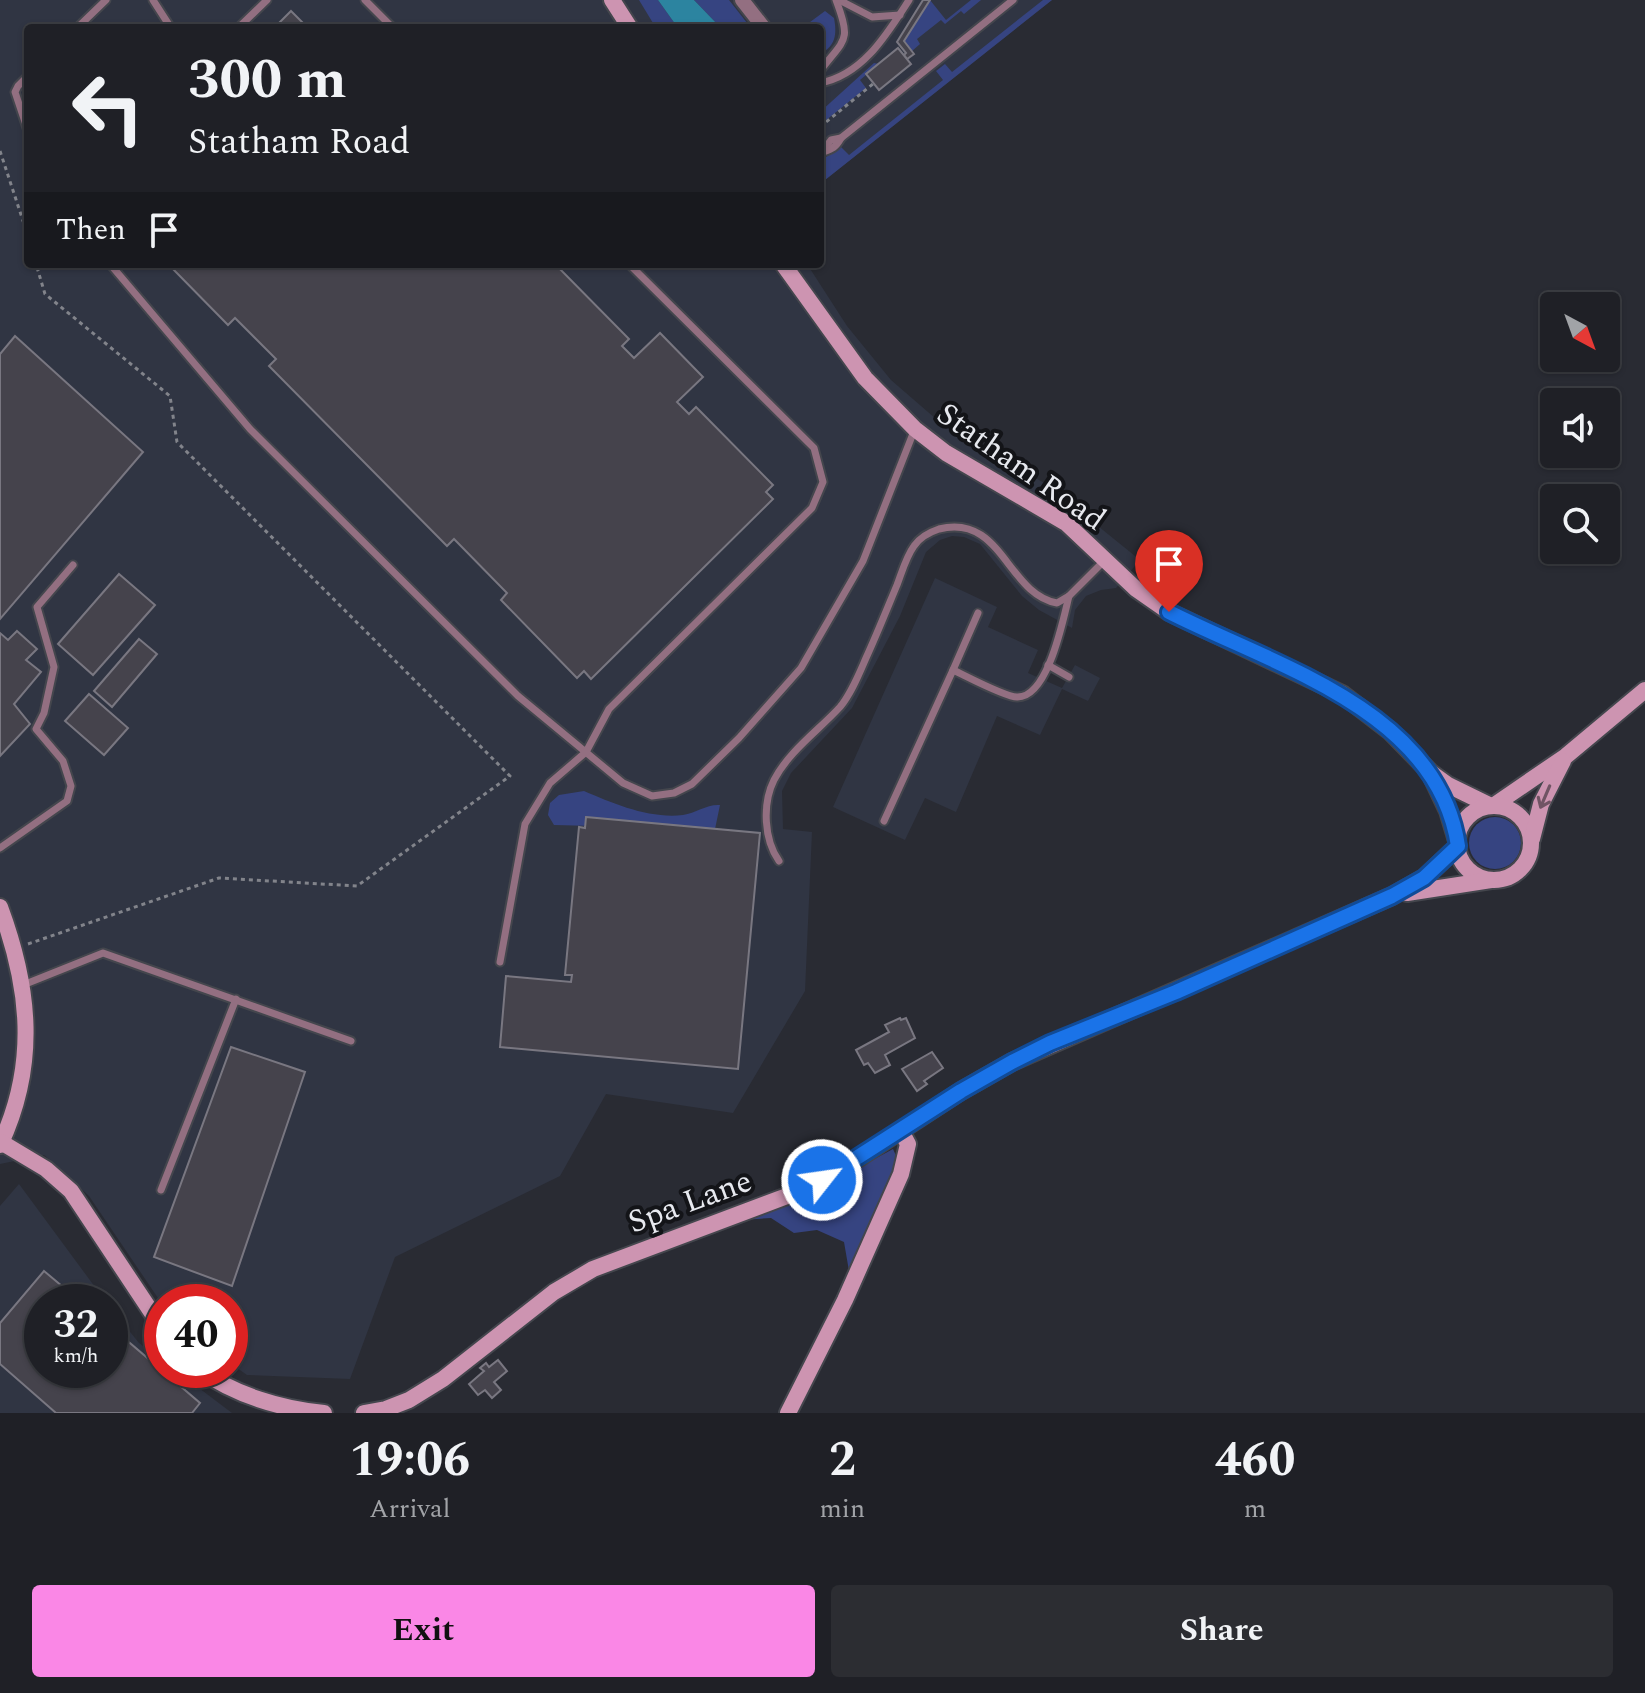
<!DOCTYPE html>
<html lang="en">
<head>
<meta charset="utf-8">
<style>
  body { margin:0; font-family:Spectral,serif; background:#2c2d32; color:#f1f3f6; height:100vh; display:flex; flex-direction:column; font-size:30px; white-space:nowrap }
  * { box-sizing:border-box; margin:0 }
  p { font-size:26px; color:#a1a3a7 }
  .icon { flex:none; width:44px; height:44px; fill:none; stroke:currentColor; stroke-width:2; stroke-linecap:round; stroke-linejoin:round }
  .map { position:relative; height:1413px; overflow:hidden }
  .sheet { display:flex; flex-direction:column; background:#1f2026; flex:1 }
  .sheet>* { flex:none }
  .guide { position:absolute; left:24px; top:24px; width:800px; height:244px; border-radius:8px; box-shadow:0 2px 6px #0004,0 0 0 2px #3c3e43; background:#1f2026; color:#f1f3f6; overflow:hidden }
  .needle { width:52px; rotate:139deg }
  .fabs { position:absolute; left:1540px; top:292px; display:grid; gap:16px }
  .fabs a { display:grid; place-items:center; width:80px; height:80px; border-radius:8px; background:#1f2026; box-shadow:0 2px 6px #0004,0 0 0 2px #3c3e43; font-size:40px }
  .speed { position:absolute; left:24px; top:1284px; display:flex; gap:16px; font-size:40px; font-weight:700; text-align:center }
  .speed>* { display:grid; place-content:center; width:104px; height:104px; border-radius:50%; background:#1f2026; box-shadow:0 2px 6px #0004,0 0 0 2px #3c3e43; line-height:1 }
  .speed small { font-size:20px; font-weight:400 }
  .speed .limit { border:12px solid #d22; background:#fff; color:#111 }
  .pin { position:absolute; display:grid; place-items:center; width:68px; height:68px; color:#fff; margin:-82px -34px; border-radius:50% 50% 50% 0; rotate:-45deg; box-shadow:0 0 8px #0007 }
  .pin .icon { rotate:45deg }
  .me { position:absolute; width:88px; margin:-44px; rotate:60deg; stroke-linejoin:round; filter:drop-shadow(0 0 6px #0008) }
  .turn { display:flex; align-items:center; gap:28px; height:168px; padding:0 32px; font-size:36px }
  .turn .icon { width:104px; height:104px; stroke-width:2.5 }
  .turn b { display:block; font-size:56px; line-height:68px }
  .then { display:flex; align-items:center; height:76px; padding:0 32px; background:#0003; gap:16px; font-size:30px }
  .eta { display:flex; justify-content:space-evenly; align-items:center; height:136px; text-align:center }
  .eta b { font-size:48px; font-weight:700; line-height:56px }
  .primary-button { display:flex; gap:16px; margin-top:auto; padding:16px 32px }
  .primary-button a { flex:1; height:92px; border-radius:8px; background:#fa87e6; color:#111; font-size:32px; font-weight:700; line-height:92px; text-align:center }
  .primary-button a+a { background:#2c2d32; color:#f1f3f6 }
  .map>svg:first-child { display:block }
  .built { fill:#303543 }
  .green { fill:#364481 }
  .water { fill:#2c84a0 }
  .building { fill:#45434c; stroke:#797781; stroke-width:2 }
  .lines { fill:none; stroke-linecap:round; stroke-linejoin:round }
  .lane-casing { stroke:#44464d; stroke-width:11 }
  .street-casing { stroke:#44464d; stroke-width:18 }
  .secondary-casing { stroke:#44464d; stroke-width:20 }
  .path { stroke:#82848b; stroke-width:3; stroke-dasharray:4 4; stroke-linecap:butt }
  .lane { stroke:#936f81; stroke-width:7 }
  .street { stroke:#936f81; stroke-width:14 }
  .secondary { stroke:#cd94b1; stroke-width:16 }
  .oneway { stroke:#705464 }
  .route-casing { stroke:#114b97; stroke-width:20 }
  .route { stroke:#1a73e8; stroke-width:14 }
  .labels { text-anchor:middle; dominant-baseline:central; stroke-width:8; stroke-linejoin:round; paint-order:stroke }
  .street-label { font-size:32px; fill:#e7e9ef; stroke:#131418 }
</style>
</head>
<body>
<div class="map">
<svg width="1645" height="1413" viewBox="0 0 1645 1413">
  <rect width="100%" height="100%" fill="#292b33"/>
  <g class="built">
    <path d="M0 0H1052L820 184V28H28V264H807L847 326 891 380 943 425 1046 484 1140 560 1116 588 1101 590 1086 596 1075 610 1072 628 1039 610 1022 596 980 544 964 537 952 536 940 540 926 552 900 616 852 708 791 773 782 791 783 829 812 832 805 991 733 1113 606 1094 560 1176 395 1257 350 1379 247 1375 230 1363V1302L162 1304 89 1196 44 1155 0 1164Z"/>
    <path d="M935 578 997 607 988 627 1038 650 1028 673 1062 688 1075 665 1100 678 1088 701 1062 689 1040 735 997 716 956 812 925 798 905 840 833 807Z"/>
    <path d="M19 1184 106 1302H42V1370H110V1307L139 1343 162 1360V1370H175L232 1413H0V1206Z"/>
  </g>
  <g class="green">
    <path d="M639 0H658L678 28H656Z"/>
    <path d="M694 0H729L751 28H721Z"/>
    <path d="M930 0 946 20 971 0H981L964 14 961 11 945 24 941 20 917 39 920 44 912 51 904 41Z"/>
    <path d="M1043 0H1052L820 184V161L841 147 849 155 943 80 936 71 945 64 952 72Z"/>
    <path d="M825 11 834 18C837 34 836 46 820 54V28H802Z"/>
    <path d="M874 63 879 64 860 80 866 88 820 125V112Z"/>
    <path d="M584 791C614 804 650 819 683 815 696 813 707 804 720 805L715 829 554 825 548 815 550 803 559 795Z"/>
    <circle cx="1495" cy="843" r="26"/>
    <path d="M893 1149 897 1158V1173L849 1271 844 1242 817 1230 794 1233 771 1218 742 1220 817 1190Z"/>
  </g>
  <path class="water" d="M658 0H694L721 28H678Z"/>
  <g class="building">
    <path d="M923 0H930L904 41 914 54 907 59 904 55 906 53 897 42Z"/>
    <path d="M291 11 308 28H274Z"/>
    <path d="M898 48 911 64 879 90 866 74Z"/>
    <path d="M168 264H555L629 339 622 346 634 358 660 333 703 377 677 402 689 414 696 407 773 485 766 492 773 499 591 679 584 671 577 678 501 600 507 593 454 539 447 546 269 366 276 359 235 318 228 325Z"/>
    <path d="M15 336 143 452 0 619V354Z"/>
    <path d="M119 574 155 605 93 675 58 644Z"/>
    <path d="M17 631 37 649 26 660 41 672 14 704 30 724 0 756V633L8 640Z"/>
    <path d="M139 639 157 654 112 707 94 691Z"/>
    <path d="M89 694 128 728 104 755 65 721Z"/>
    <path d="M586 817 760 833 738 1069 500 1047 506 976 571 982 572 975H565L579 827 585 828Z"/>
    <path d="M900 1018 901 1020 906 1018 915 1038 885 1055 890 1065 875 1073 868 1063 864 1065 856 1050 889 1032 885 1025Z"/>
    <path d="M231 1047 305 1072 232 1286 154 1257Z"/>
    <path d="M932 1052 943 1068 924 1081 927 1084 917 1091 902 1069Z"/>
    <path d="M44 1271 81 1302H42V1370H110V1326L200 1403 192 1413H56L0 1364V1323Z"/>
    <path d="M498 1360 507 1371 494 1382 501 1390 492 1398 485 1390 478 1395 469 1384 484 1371 480 1368 486 1363 489 1367Z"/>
  </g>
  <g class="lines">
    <g class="lane-casing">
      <g id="lane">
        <path d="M153 0 171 28"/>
        <path d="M365 0 393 28"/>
        <path d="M839 0 872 17 900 15"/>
        <path d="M77 28 106 0"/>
        <path d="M238 28 267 0"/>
        <path d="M820 71C845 38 852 42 836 0"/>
        <path d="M28 76 18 86 15 92 28 131"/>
        <path d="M820 83C863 75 887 34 909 0"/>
        <path d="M822 152 831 140 841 138"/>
        <path d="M820 153C831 149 835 149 841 138L1013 0"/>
        <path d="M110 264 250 429 518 696 623 783 652 796 674 793 692 784 739 738 801 668 863 561 914 431"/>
        <path d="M978 613 953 670C966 676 1005 697 1017 697 1048 698 1063 620 1069 596"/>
        <path d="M1048 665 1069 677"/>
        <path d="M884 821 953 670"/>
        <path d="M0 848 67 801 71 786 63 761 36 729 44 713 54 667 37 607 73 565"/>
        <path d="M779 861C764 840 762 804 774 780 789 751 819 730 840 707 851 694 859 674 866 658 877 634 887 609 897 585 902 572 906 557 914 546 920 537 930 532 939 529 1002 513 1007 594 1057 603L1069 596 1105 560"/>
        <path d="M500 962 525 824 550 783 586 752 609 709 812 508 823 482 814 448 629 264"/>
        <path d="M23 985 103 953 351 1041"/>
        <path d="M161 1190 236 999"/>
      </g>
    </g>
    <g class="street-casing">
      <path id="street" d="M742 0 764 28"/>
    </g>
    <g class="secondary-casing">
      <g id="secondary">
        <path d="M612 0 630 28"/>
        <path d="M783 264 865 378 915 429 946 453 1066 523 1136 589 1169 612 1342 694 1390 731 1430 772 1448 785 1491 806"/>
        <path d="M1430 773 1448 811 1457 841"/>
        <path d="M1493 806 1566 756 1645 690"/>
        <circle cx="1494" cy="843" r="37"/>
        <path d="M1532 839 1541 804 1563 761"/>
        <path d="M1407 893 1491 880"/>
        <path d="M0 907C30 988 38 1064 0 1145"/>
        <path d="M1 1142 46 1169 71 1191 162 1328"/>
        <path d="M200 1370C235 1395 281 1409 324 1413"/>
        <path d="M364 1413 386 1409 409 1400 443 1379 554 1292 593 1269 787 1196 859 1158 961 1091 1012 1062 1392 896 1424 878 1458 846"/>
        <path d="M788 1413 845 1300 901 1174 908 1144 901 1131"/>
      </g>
    </g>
    <g class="path">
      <path d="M820 127 874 83"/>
      <path d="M0 151 28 236"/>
      <path d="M28 944 219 878 357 886 510 776 177 442 170 396 45 294 36 264"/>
    </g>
    <use href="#lane" class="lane"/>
    <use href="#street" class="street"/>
    <use href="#secondary" class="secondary"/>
  </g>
  <defs><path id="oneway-shaft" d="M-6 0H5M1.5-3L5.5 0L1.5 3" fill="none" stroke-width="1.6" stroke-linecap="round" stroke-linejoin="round" transform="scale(2)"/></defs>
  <use class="oneway" href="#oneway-shaft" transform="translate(1545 797) rotate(113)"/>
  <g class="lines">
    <g class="route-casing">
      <path id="route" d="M822 1180 961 1091 1012 1062 1050 1043 1176 992 1392 896 1424 878 1458 846C1438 710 1273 665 1169 612"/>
    </g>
    <use href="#route" class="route"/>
  </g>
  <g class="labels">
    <g class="street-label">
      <text transform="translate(1021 467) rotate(35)">Statham Road</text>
      <text transform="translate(690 1202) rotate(-20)">Spa Lane</text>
    </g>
  </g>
</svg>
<div class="fabs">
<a><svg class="needle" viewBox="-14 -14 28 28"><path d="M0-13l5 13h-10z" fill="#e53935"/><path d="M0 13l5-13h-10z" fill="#a1a3a7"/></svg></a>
<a><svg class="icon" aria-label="sound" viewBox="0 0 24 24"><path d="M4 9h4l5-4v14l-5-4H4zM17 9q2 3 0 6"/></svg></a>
<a><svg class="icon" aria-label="search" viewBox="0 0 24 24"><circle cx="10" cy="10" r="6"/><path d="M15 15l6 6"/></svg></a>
</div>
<div class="speed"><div>32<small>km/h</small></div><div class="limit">40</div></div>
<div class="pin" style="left:1169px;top:612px;background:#d93025"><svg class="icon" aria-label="arrive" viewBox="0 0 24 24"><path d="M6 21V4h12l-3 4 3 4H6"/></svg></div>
<svg class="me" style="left:822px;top:1180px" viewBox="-20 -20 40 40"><circle r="17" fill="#1a73e8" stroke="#fff" stroke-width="3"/><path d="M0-11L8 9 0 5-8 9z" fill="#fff"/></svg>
<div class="guide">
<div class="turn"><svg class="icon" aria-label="left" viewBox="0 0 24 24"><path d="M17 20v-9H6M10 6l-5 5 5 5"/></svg><div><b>300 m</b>Statham Road</div></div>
<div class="then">Then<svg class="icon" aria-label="arrive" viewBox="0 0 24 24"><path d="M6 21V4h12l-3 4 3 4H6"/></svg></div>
</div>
</div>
<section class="sheet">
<div class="eta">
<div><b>19:06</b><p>Arrival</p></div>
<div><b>2</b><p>min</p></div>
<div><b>460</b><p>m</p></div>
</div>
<div class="primary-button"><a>Exit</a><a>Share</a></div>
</section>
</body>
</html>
